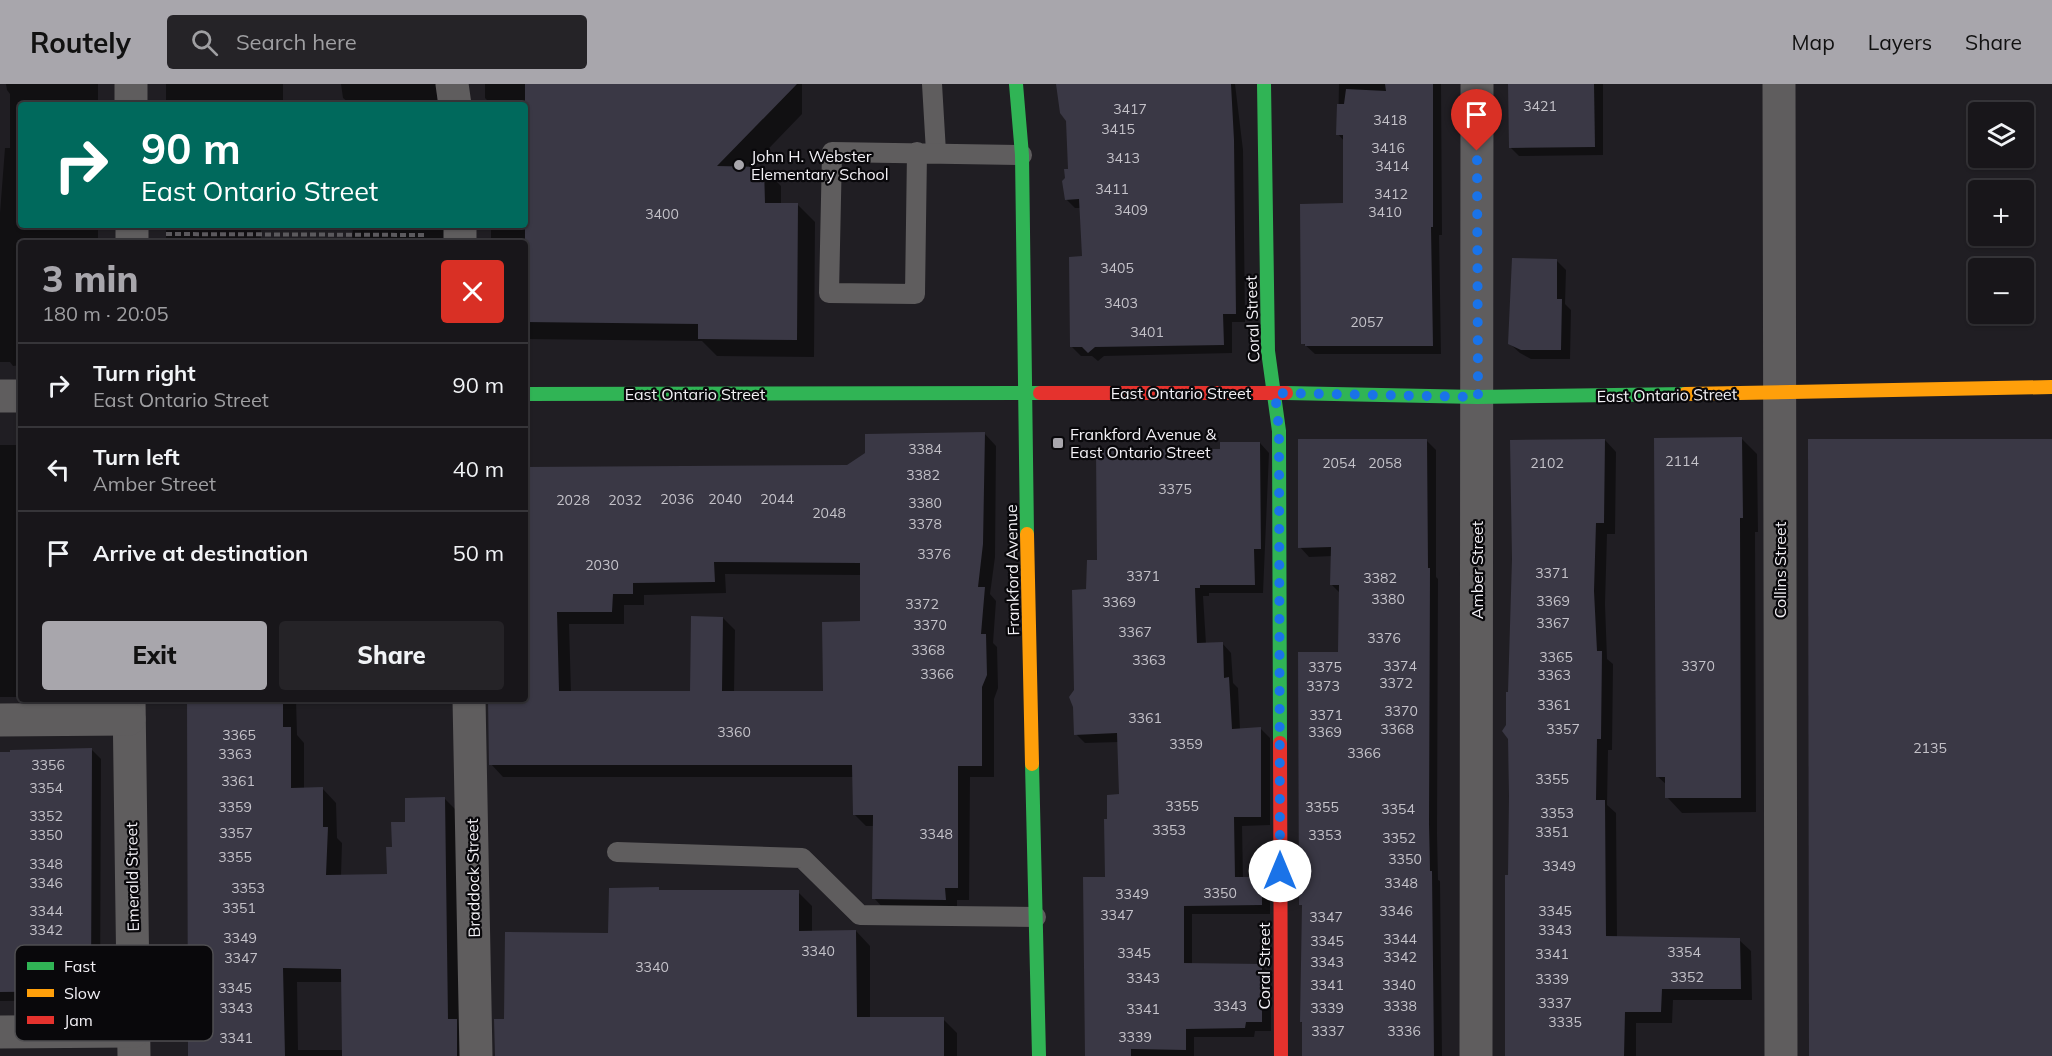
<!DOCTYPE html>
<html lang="en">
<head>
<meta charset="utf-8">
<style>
  body { margin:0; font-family:Mulish,sans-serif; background:#252327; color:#f1f3f6; height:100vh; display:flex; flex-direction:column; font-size:22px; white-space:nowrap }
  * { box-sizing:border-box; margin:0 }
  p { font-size:20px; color:#9f9fa2 }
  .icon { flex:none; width:33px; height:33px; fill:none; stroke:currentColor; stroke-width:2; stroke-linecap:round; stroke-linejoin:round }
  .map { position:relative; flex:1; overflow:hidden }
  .side { position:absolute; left:18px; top:156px; width:510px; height:462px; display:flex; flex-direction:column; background:#18161a; border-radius:6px; box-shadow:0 2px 4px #0004,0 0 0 2px #363539 }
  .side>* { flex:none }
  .banner { position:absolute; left:18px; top:18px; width:510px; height:126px; border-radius:6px; box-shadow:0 2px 4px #0004,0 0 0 2px #363539; background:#00695c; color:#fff; overflow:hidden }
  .controls { position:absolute; left:1968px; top:18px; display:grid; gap:12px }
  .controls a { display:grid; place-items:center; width:66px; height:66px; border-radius:6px; background:#18161a; box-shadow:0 2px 4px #0004,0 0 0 2px #363539; font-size:30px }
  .pin { position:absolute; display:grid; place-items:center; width:51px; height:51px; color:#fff; margin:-62px -26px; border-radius:50% 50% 50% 0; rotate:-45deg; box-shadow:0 0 6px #0007 }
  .pin .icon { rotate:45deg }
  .me { position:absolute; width:66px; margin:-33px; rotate:0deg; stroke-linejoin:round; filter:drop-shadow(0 0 4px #0008) }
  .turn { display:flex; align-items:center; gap:21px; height:126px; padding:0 24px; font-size:27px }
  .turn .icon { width:78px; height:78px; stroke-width:2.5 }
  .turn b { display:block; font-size:42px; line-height:51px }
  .round { display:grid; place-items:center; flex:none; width:63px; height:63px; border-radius:6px; background:#252327 }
  .head { display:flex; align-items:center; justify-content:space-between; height:102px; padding:0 24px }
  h1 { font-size:36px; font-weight:800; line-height:45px; color:#a8a6ac }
  .primary-button { display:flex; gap:12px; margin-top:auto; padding:12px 24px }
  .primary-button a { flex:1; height:69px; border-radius:6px; background:#a8a6ac; color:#111; font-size:24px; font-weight:800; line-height:69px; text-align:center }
  .primary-button a+a { background:#252327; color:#f1f3f6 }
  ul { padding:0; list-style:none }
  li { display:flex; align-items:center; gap:18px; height:84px; padding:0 24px; border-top:2px solid #363539 }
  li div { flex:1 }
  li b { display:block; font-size:22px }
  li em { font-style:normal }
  header { display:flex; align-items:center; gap:36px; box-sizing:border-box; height:84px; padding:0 30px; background:#a8a6ac; color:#111 }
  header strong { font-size:28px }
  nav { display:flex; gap:33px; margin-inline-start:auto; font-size:21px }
  .search { width:420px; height:54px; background:#252327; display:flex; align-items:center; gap:15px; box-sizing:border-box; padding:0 21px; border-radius:6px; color:#9f9fa2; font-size:22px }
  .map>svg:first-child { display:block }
  .shadow { fill:#0007; fill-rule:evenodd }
  .building { fill:#3a3845; fill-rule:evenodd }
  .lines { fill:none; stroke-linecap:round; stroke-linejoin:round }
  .path { stroke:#5c5a5e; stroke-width:4; stroke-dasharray:6 3; stroke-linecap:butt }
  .lane { stroke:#5f5d5e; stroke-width:20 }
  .street { stroke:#5f5d5e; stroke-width:33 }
  .fast { stroke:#30b455; stroke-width:14 }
  .slow { stroke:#ff9f0a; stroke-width:14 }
  .jam { stroke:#e5322d; stroke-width:14 }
  .route { stroke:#1a73e8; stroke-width:10; stroke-dasharray:0 18 }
  .poi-dot { fill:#a8a6ac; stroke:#09080b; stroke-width:2 }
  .labels { text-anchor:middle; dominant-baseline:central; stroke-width:4.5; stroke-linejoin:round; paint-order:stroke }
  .number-label { font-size:14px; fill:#c4c2c9 }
  .poi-label { font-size:16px; fill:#f2f0f5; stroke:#09080b; text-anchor:start }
  .street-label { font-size:16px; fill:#f2f0f5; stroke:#09080b }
  .key { fill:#09080b; stroke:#4f4e51; stroke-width:1.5 }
  .key-label { font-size:16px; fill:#f2f0f5 }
</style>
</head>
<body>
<header>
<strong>Routely</strong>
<div class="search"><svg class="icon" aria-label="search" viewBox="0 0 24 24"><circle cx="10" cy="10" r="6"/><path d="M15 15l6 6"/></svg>Search here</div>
<nav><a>Map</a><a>Layers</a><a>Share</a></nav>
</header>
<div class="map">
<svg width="2052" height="972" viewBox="0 0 2052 972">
  <rect width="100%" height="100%" fill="#201e23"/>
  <g class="shadow">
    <path d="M6 0H98V21H21V141H98V159H21V281L13 282 10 278H0V129L5 64H10V10L7 6Z"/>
    <rect x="166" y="0" width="117" height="21"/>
    <path d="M341 0H436L438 21H348V18L343 14Z"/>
    <path d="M485 0H802V30L750 84 764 85 781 102V120L798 121 815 138 814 273 717 272 702 257 525 255V159H491V141H525V21H492L485 14Z"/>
    <path d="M1058 0H1235L1243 66 1245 238H1232V269L1104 272 1098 277 1092 272H1081L1072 263 1083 174 1081 124H1075L1066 115 1069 87 1068 36Z"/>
    <path d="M1339 0H1441L1442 151H1439L1441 270H1315L1303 259 1344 120V57L1338 50Z"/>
    <path d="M1510 0H1603V71L1519 72 1510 63Z"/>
    <rect x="166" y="141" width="95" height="18"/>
    <path d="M353 141H444L445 159H352Z"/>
    <path d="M1556 176 1566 186 1565 220 1571 226 1570 275H1531L1520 269 1510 260Z"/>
    <path d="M984 349 996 362 995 473 990 510 996 517 993 559 997 563 998 604 994 615V693H970L969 816H957V827H886L874 814V742H866L854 730V693H503L491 680 489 615H525V384L847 383ZM725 490 861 491V538L825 609H734L735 546 723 534 691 609H571L569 540H624V521H644V511L726 509Z"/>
    <path d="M1742 355 1757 370 1758 448H1755L1756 728 1682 729 1667 713V701L1657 692Z"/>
    <path d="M1605 356 1616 368 1615 450H1607L1605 520 1607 575 1613 580 1612 666H1608L1607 721 1616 729 1617 854 1739 856 1751 867 1752 916H1673L1672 939H1636V972H1507L1510 712 1508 641Z"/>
    <path d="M1427 357 1436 366V493L1438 495 1437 750 1438 796 1440 797 1442 972H1303V939L1301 938 1303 822 1301 820 1340 569 1341 510 1332 501 1333 472 1309 473 1300 463Z"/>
    <path d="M1260 359 1269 369 1263 509H1209V512H1203L1206 560 1222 559 1231 569 1233 599 1238 604 1240 646 1261 645 1270 654V741L1242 742 1243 794H1261L1270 803V830H1192V881H1261L1271 891V947H1255L1254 953H1194V972H1087L1106 794 1120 712 1119 658 1085 659 1076 650V607L1088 507 1098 477 1221 367Z"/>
    <rect x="0" y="361" width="21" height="252"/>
    <path d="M189 615H296L297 651 304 659V705L322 704 336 719 337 754 342 759 341 792 388 791 393 765 406 739 445 715 459 729 471 972H189ZM297 898H342L343 966H298Z"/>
    <path d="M92 666 101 675 100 916 0 917V669Z"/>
    <path d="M658 805 661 808H798L812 822V848L856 847 870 862V934L943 935 957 949V972H496L506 937 610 850Z"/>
  </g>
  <g class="building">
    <path d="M525 0H797L717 82 764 83 765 119H798L797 256 698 255V240L525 238Z"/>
    <path d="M1056 0H1231L1234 56 1236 230H1223L1224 261 1095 263 1088 269 1082 263H1070L1069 173 1082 172 1079 115 1065 116 1062 97 1065 94 1064 85H1068L1066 37 1060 29Z"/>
    <path d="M1385 0H1433V143H1431L1433 262H1305V260H1301L1300 120 1343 119V51H1336L1337 20H1344L1346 5 1386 7Z"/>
    <path d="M1508 0H1594L1595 63 1509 64Z"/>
    <path d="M1512 174 1557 175V215H1562L1561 266H1521L1508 260Z"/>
    <path d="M985 348 983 460 978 503H985L981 550H986L987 591 982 603V682H958V804H945L946 816 872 815 873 731H853L852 681H489L488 615H525V383L847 381 865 369V350ZM714 478 860 479V537L822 538 823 607H722L723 533 691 532 690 607H559L557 528H612L613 510H633V499L715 498Z"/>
    <path d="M1742 353 1743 434H1740L1741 714H1665V693H1656L1654 354Z"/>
    <path d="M1298 355H1427L1428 484H1430L1429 740 1430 787H1432L1434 972H1302V938H1300L1302 821H1299L1298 568H1338L1339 501H1330L1331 463 1298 464Z"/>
    <path d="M1605 355 1604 439H1596L1594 507 1597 567H1602L1601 655H1597L1596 716H1605L1606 852 1740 854 1741 905H1662L1661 928H1625L1624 972H1505V791H1508L1509 712 1508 655 1502 647 1506 641V608H1508L1512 475 1510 356Z"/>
    <path d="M1808 355H2052V972H1809Z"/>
    <path d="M1220 358H1260L1261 465H1254L1255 501H1200V504H1195L1197 559 1223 558 1224 594 1229 593 1232 645 1261 643V733H1234L1235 793H1262V821L1184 822V879L1262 880V938H1246L1245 944 1186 945V966L1131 965V972H1085L1083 793H1105L1104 735H1107V711L1119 710 1117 649 1074 651 1073 623 1069 613 1074 606 1072 506 1086 505 1087 476H1097L1096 366 1220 365Z"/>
    <path d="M187 615H283V643H291V704L323 703V743H328L326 791 387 790 386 763H392L391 738H405V714L445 713 448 935H457V972H342L341 885 283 884 285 972H188Z"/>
    <path d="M92 664 91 907 0 908V668H10V666Z"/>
    <path d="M659 803V806H799V847L856 846 857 933H944V972H495L494 935H504L505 848 608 849 609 804Z"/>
  </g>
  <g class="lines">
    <path class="path" d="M166 150 425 151"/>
    <g class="lane">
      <path d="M932 0 936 68"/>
      <path d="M917 68 915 210 829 209 832 68 1022 71"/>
      <path d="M617 768 802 774 860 831 1036 833"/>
    </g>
    <g class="street">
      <path d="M131 0V21"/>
      <path d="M452 0 455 21"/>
      <path d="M1779 0 1781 972"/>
      <path d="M132 141V159"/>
      <path d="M460 141V159"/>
      <path d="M0 312H21"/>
      <path d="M129 615 134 972"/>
      <path d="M469 615 476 972"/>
      <path d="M0 636 129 635"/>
      <path d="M0 948 134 947"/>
      <path d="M1476 972 1477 0"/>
    </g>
    <g class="fast">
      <path d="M1016 0 1022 71 1027 450"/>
      <path d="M1264 0 1268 267 1279 347 1280 659"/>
      <path d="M1286 309 1477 313 1685 310"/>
      <path d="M525 310 1040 309"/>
      <path d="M1032 680 1039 972"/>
    </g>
    <g class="slow">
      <path d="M1685 310 2052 303"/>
      <path d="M1027 450 1032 680"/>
    </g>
    <g class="jam">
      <path d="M1040 309H1286"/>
      <path d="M1280 659 1281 972"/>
    </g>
  </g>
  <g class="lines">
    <path class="route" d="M1280 787 1279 346 1275 309 1478 313 1477 67"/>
  </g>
  <g class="poi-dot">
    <circle cx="739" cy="81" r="6"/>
    <rect x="1052" y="353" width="12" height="12" rx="3"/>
  </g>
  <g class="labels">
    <g class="number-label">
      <text x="1540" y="22">3421</text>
      <text x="1130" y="25">3417</text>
      <text x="1390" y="36">3418</text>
      <text x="1118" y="45">3415</text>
      <text x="1388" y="64">3416</text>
      <text x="1123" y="74">3413</text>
      <text x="1392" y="82">3414</text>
      <text x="1112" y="105">3411</text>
      <text x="1391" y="110">3412</text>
      <text x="1131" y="126">3409</text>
      <text x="1385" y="128">3410</text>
      <text x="662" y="130">3400</text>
      <text x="1117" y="184">3405</text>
      <text x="1121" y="219">3403</text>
      <text x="1367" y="238">2057</text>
      <text x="1147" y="248">3401</text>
      <text x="925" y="365">3384</text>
      <text x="1682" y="377">2114</text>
      <text x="1339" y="379">2054</text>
      <text x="1385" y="379">2058</text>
      <text x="1547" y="379">2102</text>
      <text x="923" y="391">3382</text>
      <text x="1175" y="405">3375</text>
      <text x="677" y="415">2036</text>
      <text x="725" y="415">2040</text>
      <text x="777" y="415">2044</text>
      <text x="573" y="416">2028</text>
      <text x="625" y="416">2032</text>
      <text x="925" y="419">3380</text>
      <text x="829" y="429">2048</text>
      <text x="925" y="440">3378</text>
      <text x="934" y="470">3376</text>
      <text x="602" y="481">2030</text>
      <text x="1552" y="489">3371</text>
      <text x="1143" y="492">3371</text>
      <text x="1380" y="494">3382</text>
      <text x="1388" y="515">3380</text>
      <text x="1553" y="517">3369</text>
      <text x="1119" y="518">3369</text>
      <text x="922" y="520">3372</text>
      <text x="1553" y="539">3367</text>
      <text x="930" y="541">3370</text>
      <text x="1135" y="548">3367</text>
      <text x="1384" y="554">3376</text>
      <text x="928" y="566">3368</text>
      <text x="1556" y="573">3365</text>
      <text x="1149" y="576">3363</text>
      <text x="1400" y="582">3374</text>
      <text x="1698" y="582">3370</text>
      <text x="1325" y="583">3375</text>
      <text x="937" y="590">3366</text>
      <text x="1554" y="591">3363</text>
      <text x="1396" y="599">3372</text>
      <text x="1323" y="602">3373</text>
      <text x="1554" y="621">3361</text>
      <text x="1401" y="627">3370</text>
      <text x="1326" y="631">3371</text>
      <text x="1145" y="634">3361</text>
      <text x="1397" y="645">3368</text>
      <text x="1563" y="645">3357</text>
      <text x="734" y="648">3360</text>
      <text x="1325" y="648">3369</text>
      <text x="239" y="651">3365</text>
      <text x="1186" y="660">3359</text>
      <text x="1930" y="664">2135</text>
      <text x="1364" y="669">3366</text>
      <text x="235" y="670">3363</text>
      <text x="48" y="681">3356</text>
      <text x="1552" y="695">3355</text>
      <text x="238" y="697">3361</text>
      <text x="46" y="704">3354</text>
      <text x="1182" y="722">3355</text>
      <text x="235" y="723">3359</text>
      <text x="1322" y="723">3355</text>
      <text x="1398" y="725">3354</text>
      <text x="1557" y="729">3353</text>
      <text x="46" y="732">3352</text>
      <text x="1169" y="746">3353</text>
      <text x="1552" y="748">3351</text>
      <text x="236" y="749">3357</text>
      <text x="936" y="750">3348</text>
      <text x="46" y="751">3350</text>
      <text x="1325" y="751">3353</text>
      <text x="1399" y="754">3352</text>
      <text x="235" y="773">3355</text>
      <text x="1405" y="775">3350</text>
      <text x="46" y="780">3348</text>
      <text x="1559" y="782">3349</text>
      <text x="46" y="799">3346</text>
      <text x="1401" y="799">3348</text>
      <text x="248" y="804">3353</text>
      <text x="1220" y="809">3350</text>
      <text x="1132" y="810">3349</text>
      <text x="239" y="824">3351</text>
      <text x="46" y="827">3344</text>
      <text x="1396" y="827">3346</text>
      <text x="1555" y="827">3345</text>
      <text x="1117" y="831">3347</text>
      <text x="1326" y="833">3347</text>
      <text x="46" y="846">3342</text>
      <text x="1555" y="846">3343</text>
      <text x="240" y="854">3349</text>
      <text x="1400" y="855">3344</text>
      <text x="1327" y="857">3345</text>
      <text x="818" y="867">3340</text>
      <text x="1684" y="868">3354</text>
      <text x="1134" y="869">3345</text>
      <text x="1552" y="870">3341</text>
      <text x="1400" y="873">3342</text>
      <text x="241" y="874">3347</text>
      <text x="1327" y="878">3343</text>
      <text x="652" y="883">3340</text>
      <text x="1687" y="893">3352</text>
      <text x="1143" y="894">3343</text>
      <text x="1552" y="895">3339</text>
      <text x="1327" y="901">3341</text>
      <text x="1399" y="901">3340</text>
      <text x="235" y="904">3345</text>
      <text x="1555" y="919">3337</text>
      <text x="1230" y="922">3343</text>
      <text x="1400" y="922">3338</text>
      <text x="236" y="924">3343</text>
      <text x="1327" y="924">3339</text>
      <text x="1143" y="925">3341</text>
      <text x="1565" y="938">3335</text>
      <text x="1328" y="947">3337</text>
      <text x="1404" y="947">3336</text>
      <text x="1135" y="953">3339</text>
      <text x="236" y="954">3341</text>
    </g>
    <g class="poi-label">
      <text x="751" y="72">John H. Webster<tspan x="751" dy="18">Elementary School</tspan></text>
      <text x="1070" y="350">Frankford Avenue &amp;<tspan x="1070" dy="18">East Ontario Street</tspan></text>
    </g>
    <g class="street-label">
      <text transform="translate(1252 235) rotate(-92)">Coral Street</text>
      <text x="1181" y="309">East Ontario Street</text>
      <text x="695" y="310">East Ontario Street</text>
      <text transform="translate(1667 311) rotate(-1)">East Ontario Street</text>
      <text transform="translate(1012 486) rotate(-91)">Frankford Avenue</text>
      <text transform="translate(1477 486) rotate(-90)">Amber Street</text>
      <text transform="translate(1780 486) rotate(-90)">Collins Street</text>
      <text transform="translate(132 793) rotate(-91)">Emerald Street</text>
      <text transform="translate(473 794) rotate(-91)">Braddock Street</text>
      <text transform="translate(1264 882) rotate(-90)">Coral Street</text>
    </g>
  </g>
  <rect x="15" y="861" width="198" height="96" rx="9" class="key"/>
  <rect x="27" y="878" width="27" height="8" fill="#30b455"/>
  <rect x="27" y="905" width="27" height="8" fill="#ff9f0a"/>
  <rect x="27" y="932" width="27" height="8" fill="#e5322d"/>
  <g class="key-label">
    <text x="64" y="888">Fast</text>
    <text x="64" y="915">Slow</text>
    <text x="64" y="942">Jam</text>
  </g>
</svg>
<div class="controls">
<a><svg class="icon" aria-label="layers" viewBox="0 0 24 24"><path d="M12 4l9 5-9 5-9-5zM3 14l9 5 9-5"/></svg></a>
<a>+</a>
<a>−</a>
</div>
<div class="pin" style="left:1477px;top:67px;background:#d93025"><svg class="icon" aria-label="arrive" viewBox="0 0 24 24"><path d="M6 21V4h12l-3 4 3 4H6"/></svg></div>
<svg class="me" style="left:1280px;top:787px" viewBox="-20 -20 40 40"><circle r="19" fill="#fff"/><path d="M0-13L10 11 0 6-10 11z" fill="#1a73e8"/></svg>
<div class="banner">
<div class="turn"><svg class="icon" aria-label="right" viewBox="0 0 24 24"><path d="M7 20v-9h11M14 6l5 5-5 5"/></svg><div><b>90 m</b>East Ontario Street</div></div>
</div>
<section class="side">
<div class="head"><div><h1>3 min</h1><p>180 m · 20:05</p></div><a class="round" style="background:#d93025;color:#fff"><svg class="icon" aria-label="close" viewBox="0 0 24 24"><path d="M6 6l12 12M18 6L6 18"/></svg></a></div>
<ul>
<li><svg class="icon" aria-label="right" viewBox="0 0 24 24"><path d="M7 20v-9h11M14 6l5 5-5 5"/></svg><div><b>Turn right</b><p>East Ontario Street</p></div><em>90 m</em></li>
<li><svg class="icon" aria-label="left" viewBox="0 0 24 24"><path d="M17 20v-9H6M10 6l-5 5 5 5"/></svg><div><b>Turn left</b><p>Amber Street</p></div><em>40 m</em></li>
<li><svg class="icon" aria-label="arrive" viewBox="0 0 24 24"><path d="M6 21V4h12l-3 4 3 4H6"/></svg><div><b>Arrive at destination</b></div><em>50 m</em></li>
</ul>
<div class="primary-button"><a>Exit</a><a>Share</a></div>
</section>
</div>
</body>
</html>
